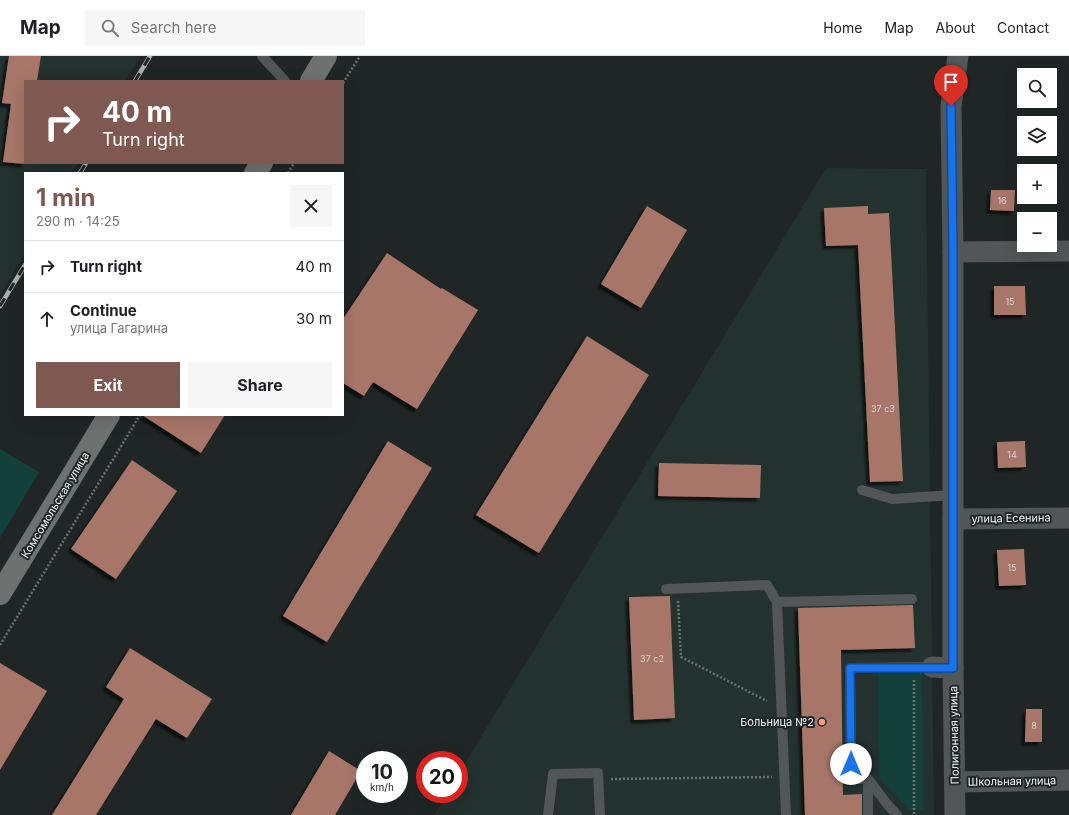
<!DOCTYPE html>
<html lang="en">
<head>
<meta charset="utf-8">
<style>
  body { margin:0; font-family:Inter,sans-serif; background:#f6f6f6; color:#202124; height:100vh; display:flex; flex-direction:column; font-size:15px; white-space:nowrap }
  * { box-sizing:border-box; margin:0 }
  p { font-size:13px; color:#757577 }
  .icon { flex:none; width:22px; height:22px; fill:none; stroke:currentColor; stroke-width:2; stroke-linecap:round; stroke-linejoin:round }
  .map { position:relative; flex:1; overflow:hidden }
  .panel { position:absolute; left:24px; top:116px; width:320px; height:244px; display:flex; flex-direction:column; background:#fff; border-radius:0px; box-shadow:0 4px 16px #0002 }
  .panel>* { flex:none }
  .top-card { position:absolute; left:24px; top:24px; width:320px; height:84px; border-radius:0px; box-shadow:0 4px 16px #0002; background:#7f5951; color:#fff; overflow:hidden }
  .buttons { position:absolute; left:1017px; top:12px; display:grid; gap:8px }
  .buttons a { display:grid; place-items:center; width:40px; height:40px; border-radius:0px; background:#fff; box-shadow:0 4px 16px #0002; font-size:20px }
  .speed { position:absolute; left:356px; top:695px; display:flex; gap:8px; font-size:20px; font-weight:700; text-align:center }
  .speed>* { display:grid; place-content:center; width:52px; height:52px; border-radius:50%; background:#fff; box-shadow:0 4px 16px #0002; line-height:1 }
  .speed small { font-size:10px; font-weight:400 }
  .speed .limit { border:6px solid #d22; background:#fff; color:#111 }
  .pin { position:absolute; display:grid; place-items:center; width:34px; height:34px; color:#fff; margin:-41px -17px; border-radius:50% 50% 50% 0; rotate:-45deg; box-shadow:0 0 4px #0007 }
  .pin .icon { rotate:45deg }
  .me { position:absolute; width:44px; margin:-22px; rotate:0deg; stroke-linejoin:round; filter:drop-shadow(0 0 3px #0008) }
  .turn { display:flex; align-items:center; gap:14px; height:84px; padding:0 12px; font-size:18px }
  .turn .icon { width:52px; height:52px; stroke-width:2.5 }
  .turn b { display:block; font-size:28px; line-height:34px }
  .round { display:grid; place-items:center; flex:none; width:42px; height:42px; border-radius:0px; background:#f6f6f6 }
  .summary { display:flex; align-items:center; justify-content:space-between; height:68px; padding:0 12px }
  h1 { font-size:24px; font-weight:700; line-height:30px; color:#7f5951 }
  .button { display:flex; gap:8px; margin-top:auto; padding:8px 12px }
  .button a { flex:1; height:46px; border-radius:0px; background:#7f5951; color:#fff; font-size:16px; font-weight:700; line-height:46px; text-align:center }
  .button a+a { background:#f6f6f6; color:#202124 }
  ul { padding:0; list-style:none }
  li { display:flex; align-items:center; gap:12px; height:52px; padding:0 12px; border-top:1px solid #e0e0e0 }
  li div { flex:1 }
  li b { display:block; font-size:15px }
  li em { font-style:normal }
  header { display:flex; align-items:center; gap:24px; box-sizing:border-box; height:56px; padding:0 20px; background:#fff; border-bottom:1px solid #e0e0e0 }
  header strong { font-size:19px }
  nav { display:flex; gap:22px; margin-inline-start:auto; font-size:14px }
  .search { width:280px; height:36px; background:#f6f6f6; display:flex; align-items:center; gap:10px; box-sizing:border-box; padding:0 14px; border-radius:0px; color:#757577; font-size:15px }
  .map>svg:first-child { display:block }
  .built { fill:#23312f }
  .green { fill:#13403b }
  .building { fill:#a87669; filter:url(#shadow) }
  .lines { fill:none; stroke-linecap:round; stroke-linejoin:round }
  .path { stroke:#6c7271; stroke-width:2.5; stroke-dasharray:2 2; stroke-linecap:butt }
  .lane { stroke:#535656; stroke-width:10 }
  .street { stroke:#535656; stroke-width:21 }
  .secondary { stroke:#6d7271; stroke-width:22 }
  .rail-casing { stroke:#aab0af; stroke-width:4.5 }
  .rail { stroke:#1f2625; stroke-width:3; stroke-dasharray:9; stroke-linecap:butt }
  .route-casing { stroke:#114b97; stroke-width:10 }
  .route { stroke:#1a73e8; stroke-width:7 }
  .poi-dot { fill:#f49e88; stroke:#1f2625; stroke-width:1.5 }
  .labels { text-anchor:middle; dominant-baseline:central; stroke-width:4; stroke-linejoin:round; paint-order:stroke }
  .number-label { font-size:9px; fill:#ded5d1 }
  .street-label { font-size:11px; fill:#f0f5f4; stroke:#1f2625 }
  .poi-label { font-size:11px; fill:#f0f5f4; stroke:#1f2625; text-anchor:end }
</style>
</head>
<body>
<header>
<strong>Map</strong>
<div class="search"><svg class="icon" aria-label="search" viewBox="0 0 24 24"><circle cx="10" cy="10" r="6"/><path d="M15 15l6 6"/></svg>Search here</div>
<nav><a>Home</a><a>Map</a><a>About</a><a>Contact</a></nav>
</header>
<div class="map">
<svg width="1069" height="759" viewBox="0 0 1069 759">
  <defs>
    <filter id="shadow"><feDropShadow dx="-3.5" dy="3.5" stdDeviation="1" flood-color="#0009"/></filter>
  </defs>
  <rect width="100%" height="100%" fill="#1f2625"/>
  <g class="built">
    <path d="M0 0H140L125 25H25V107H78L72 117H25V197L0 240Z"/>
    <path d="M826 112 926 113 934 759H434L447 738H459V717Z"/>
  </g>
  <g class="green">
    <path d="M0 393 39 416 0 482Z"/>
    <path d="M878 617H922L923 754H910L879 722Z"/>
  </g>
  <g class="building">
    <path d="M9 0H41L37 25H25V108L3 106 11 48 2 47Z"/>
    <path d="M991 134H1015L1014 155 990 154Z"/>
    <path d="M647 150 687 174 641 252 601 228Z"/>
    <path d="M868 150V158L889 157 903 425 870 426 858 189 826 190 824 152Z"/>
    <path d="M387 197 441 233 442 232 478 254 417 353 373 326 364 340 343 327V263Z"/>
    <path d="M994 230H1025L1026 259H994Z"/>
    <path d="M587 280 649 319 539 497 476 459Z"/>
    <path d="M142 359H225L201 397Z"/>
    <path d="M388 385 432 412 327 586 283 560Z"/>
    <path d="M1025 385 1026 411 998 412 997 386Z"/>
    <path d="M132 404 177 435 116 523 71 493Z"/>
    <path d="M659 407 761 409 760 442 658 440Z"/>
    <path d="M1024 493 1026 529 999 530 997 494Z"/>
    <path d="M670 540 675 662 634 664 629 541Z"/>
    <path d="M913 549 915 592 841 594 843 739 862 738V759H805L798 552Z"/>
    <path d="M130 592 212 643 187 682 156 663 96 759H52L124 643 106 631Z"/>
    <path d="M0 607 47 635 0 714Z"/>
    <path d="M1026 653H1042V686H1025Z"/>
    <path d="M329 695 361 715 335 759H291Z"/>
  </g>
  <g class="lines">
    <g class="path">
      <path d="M343 27 360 0"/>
      <path d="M288 117 294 107"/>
      <path d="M678 545 681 601 767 645"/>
      <path d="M0 589 140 359"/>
      <path d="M914 624V759"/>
      <path d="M611 723 772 721"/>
    </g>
    <g class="lane">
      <path d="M262 0 285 25"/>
      <path d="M862 434 892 443 953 439"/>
      <path d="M666 533 767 529 777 546 786 759"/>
      <path d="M777 546 912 543"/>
      <path d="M868 723 887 748 897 759"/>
      <path d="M548 759 553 718 598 717 600 759"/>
      <path d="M868 759V723H851L850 612 932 611"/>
    </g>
    <g class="street">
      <path d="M953 196 1069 195"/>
      <path d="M953 463 1069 462"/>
      <path d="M932 611 953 612"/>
      <path d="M955 726 1069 724"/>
      <path d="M955 759 953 612V196L951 50 958 0"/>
    </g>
    <g class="secondary">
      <path d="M311 25 326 0"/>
      <path d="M255 117 262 107"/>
      <path d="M0 538 109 359"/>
    </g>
    <g class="rail-casing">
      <g id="rail">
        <path d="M135 25 150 0"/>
        <path d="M80 117 86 107"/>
        <path d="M0 250 25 209"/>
      </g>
    </g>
    <use href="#rail" class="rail"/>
  </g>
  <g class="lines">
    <g class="route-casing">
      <path id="route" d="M851 708 850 612H953V196L951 50"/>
    </g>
    <use href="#route" class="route"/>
  </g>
  <circle class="poi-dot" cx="822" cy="666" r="4"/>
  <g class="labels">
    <g class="number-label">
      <text x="1002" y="144">16</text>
      <text x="1010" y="245">15</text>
      <text x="883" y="352">37 с3</text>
      <text x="1012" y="398">14</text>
      <text x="1012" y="511">15</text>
      <text x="652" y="602">37 с2</text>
      <text x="1034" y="669">8</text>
    </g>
    <g class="street-label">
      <text transform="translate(55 449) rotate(-59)">Комсомольская улица</text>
      <text transform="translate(1011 462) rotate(-1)">улица Есенина</text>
      <text transform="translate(954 679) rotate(-91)">Полигонная улица</text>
      <text transform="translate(1012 725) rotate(-1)">Школьная улица</text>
    </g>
    <g class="poi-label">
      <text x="814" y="666">Больница №2</text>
    </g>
  </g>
</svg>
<div class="buttons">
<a><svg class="icon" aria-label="search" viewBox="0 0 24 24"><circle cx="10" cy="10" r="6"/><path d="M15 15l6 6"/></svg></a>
<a><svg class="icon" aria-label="layers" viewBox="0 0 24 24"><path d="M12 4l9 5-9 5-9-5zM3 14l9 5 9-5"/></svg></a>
<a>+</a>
<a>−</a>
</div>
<div class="speed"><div>10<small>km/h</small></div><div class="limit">20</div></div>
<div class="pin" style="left:951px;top:50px;background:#d93025"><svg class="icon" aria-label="arrive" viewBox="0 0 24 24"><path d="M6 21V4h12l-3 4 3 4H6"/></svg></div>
<svg class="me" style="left:851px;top:708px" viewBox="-20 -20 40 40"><circle r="19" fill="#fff"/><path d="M0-13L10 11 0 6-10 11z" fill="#1a73e8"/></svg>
<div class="top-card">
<div class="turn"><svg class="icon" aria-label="right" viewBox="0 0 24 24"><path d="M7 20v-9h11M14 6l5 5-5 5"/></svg><div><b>40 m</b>Turn right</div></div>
</div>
<section class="panel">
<div class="summary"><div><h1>1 min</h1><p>290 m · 14:25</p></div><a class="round"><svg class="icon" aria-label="close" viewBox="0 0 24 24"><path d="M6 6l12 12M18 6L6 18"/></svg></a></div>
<ul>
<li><svg class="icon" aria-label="right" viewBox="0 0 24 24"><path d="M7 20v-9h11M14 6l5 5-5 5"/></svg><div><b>Turn right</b></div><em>40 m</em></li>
<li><svg class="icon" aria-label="ahead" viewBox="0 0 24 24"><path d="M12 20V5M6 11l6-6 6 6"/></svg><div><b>Continue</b><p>улица Гагарина</p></div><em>30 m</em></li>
</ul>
<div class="button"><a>Exit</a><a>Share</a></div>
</section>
</div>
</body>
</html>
